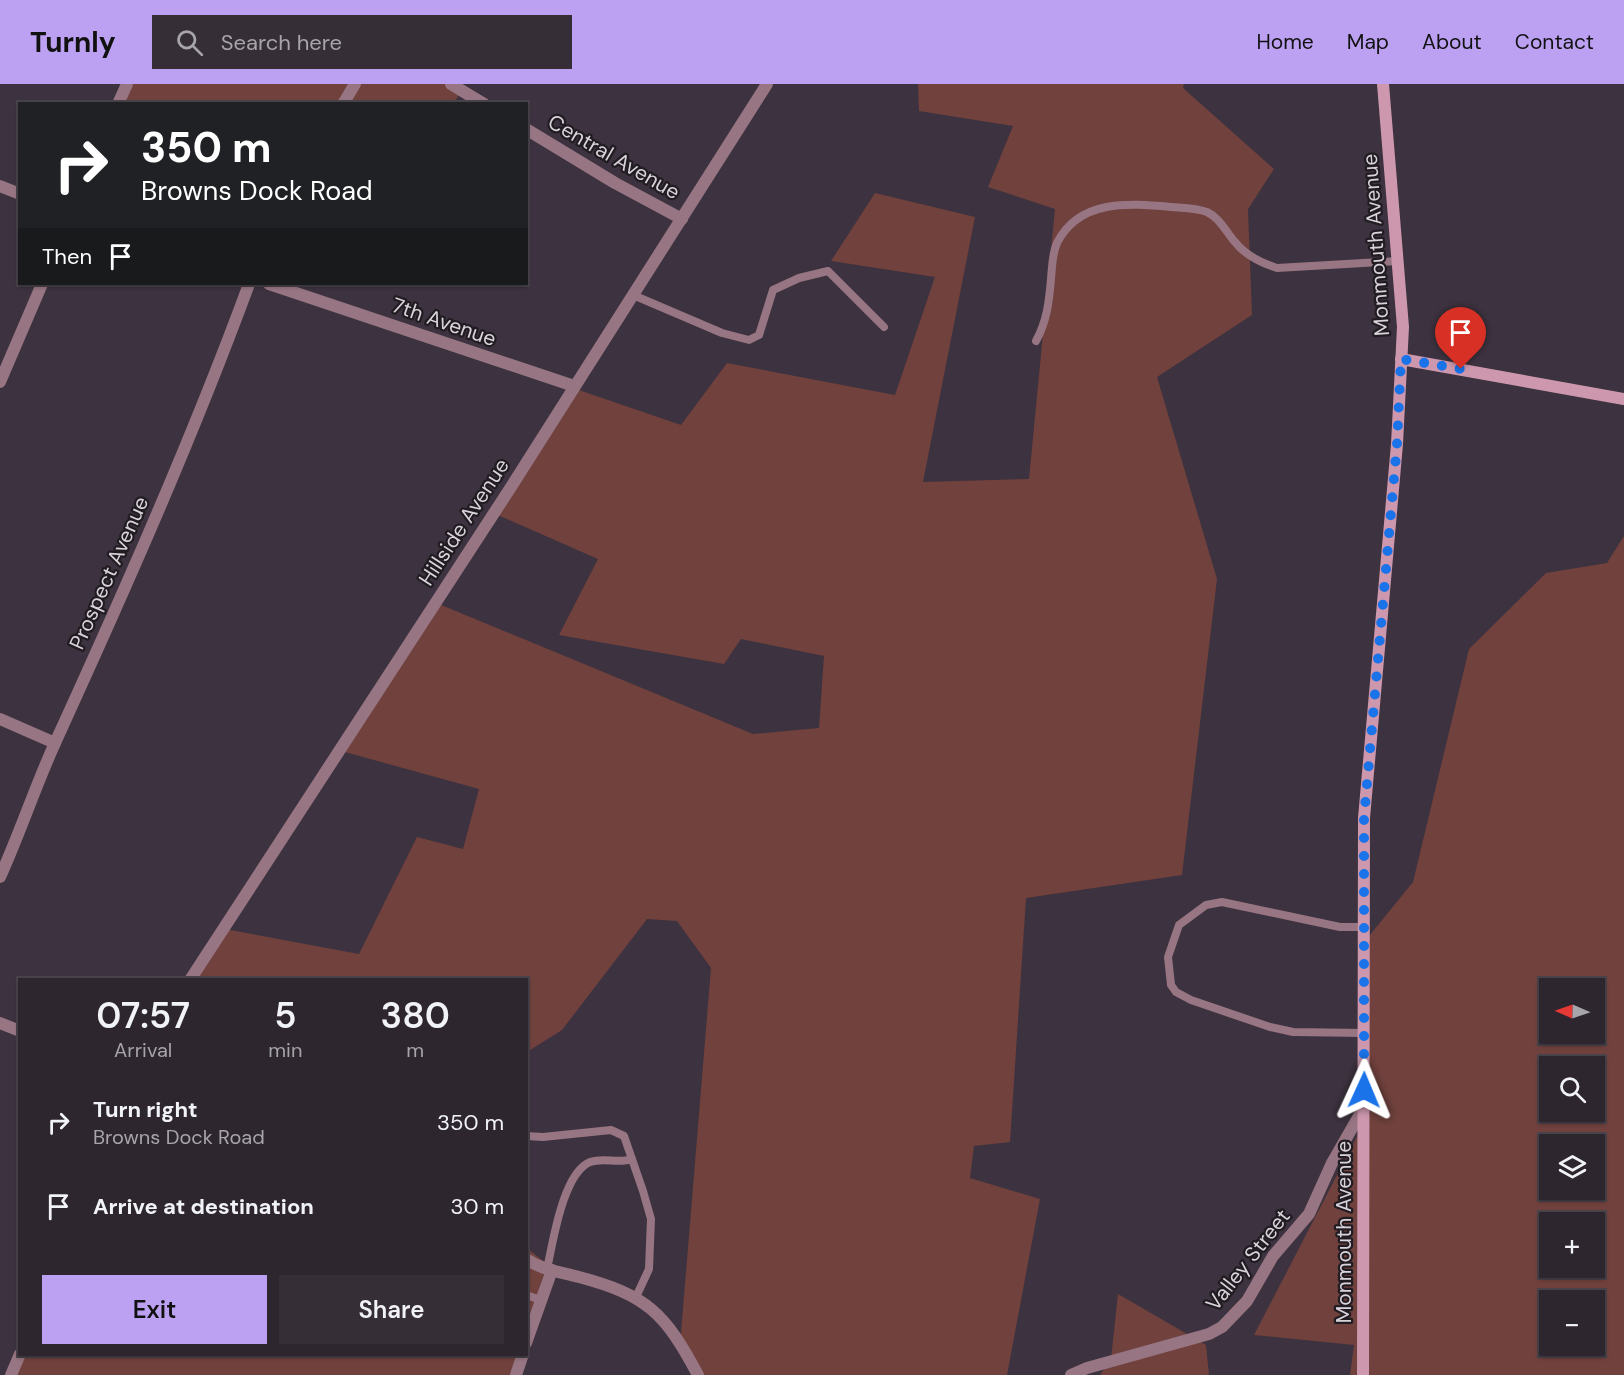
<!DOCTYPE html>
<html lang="en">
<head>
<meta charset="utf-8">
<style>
  body { margin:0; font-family:"DM Sans",sans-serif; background:#362e37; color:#f1f3f6; height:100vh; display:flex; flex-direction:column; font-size:22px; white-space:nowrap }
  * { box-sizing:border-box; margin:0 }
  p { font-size:20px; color:#a7a5aa }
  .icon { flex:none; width:33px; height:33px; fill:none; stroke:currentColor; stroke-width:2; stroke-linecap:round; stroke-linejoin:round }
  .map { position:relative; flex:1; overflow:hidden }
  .details { position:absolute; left:18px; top:894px; width:510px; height:378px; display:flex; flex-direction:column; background:#2e262f; border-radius:0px; box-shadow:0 2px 4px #0004,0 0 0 2px #49434b }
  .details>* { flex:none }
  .guide { position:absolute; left:18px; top:18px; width:510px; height:183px; border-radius:0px; box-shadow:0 2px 4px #0004,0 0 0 2px #49434b; background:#202124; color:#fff; overflow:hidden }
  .needle { width:39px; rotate:272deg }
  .fabs { position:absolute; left:1539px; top:894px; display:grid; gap:12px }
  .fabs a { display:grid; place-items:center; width:66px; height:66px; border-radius:0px; background:#2e262f; box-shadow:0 2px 4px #0004,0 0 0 2px #49434b; font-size:30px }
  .pin { position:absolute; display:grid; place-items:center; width:51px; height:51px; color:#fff; margin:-62px -26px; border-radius:50% 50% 50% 0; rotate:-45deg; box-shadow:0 0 6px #0007 }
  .pin .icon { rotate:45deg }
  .me { position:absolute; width:66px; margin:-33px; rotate:1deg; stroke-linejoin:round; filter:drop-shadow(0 0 4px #0008) }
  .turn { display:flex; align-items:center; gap:21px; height:126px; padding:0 24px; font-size:27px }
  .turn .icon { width:78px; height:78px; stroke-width:2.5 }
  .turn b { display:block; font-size:42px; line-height:51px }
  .then { display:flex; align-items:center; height:57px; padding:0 24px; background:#0003; gap:12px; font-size:22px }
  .eta { display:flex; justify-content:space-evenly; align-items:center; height:102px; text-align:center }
  .eta b { font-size:36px; font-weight:600; line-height:42px }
  .cta { display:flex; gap:12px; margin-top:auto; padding:12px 24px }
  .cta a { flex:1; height:69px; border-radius:0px; background:#bca0f2; color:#111; font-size:24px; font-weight:600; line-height:69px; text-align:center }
  .cta a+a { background:#362e37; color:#f1f3f6 }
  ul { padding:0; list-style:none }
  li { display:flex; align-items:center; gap:18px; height:84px; padding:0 24px }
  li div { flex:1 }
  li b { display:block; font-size:22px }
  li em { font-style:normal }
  header { display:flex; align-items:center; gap:36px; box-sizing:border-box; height:84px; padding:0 30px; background:#bca0f2; color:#111 }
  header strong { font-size:28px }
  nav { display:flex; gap:33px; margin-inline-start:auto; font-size:21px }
  .search { width:420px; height:54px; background:#362e37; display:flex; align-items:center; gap:15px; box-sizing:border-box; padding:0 21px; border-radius:0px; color:#a7a5aa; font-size:22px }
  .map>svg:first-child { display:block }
  .green { fill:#70413d; fill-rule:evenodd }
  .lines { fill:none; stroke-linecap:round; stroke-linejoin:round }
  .lane { stroke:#977582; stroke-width:8 }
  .street { stroke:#977582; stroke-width:12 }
  .secondary { stroke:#cd98ad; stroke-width:12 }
  .route { stroke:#1a73e8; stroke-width:10; stroke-dasharray:0 18 }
  .labels { text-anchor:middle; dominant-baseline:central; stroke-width:4.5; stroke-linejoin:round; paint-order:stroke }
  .street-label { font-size:21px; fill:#d9d2da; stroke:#211c22 }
</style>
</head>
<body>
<header>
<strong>Turnly</strong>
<div class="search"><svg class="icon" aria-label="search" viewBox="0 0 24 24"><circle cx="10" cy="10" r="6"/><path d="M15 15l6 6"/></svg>Search here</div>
<nav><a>Home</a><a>Map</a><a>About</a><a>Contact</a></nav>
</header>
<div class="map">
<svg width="1624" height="1291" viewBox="0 0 1624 1291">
  <rect width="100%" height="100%" fill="#3d323f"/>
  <g class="green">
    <path d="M129 0H454L463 5 453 20H126Z"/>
    <path d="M918 0H1184L1183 4 1274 85 1248 125 1252 231 1157 293 1217 495 1182 791 1026 814 1010 1058 974 1062 970 1094 1040 1115 1007 1291H696L680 1261 711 884 677 837 647 835 562 946 527 968 526 896H189L219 844 359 870 417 753 463 765 479 705 334 665 434 518 753 650 819 644 824 572 741 555 724 580 559 551 598 475 493 429 570 303 681 341 727 279 895 311 935 193 831 177 875 109 975 133 923 398 1029 395 1055 125 988 103 1013 42 919 27Z"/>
    <path d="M1624 452V1291H1350L1354 1261 1254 1251 1363 1041 1361 862 1413 798 1469 565 1546 489 1607 479ZM1550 904H1594V950H1550ZM1550 982H1594V1028H1550ZM1550 1060H1594V1106H1550ZM1550 1138H1594V1184H1550ZM1550 1216H1594V1262H1550Z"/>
    <path d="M527 1164 547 1180 527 1244Z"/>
    <path d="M1118 1210 1206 1261 1209 1291H1100L1111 1275Z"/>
    <path d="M22 1270 518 1271 511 1291H13Z"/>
  </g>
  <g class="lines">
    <g class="lane">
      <path d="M633 211 722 249 749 256 759 251 773 206 799 194 828 187 884 243"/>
      <path d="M1036 257C1047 237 1049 218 1051 195 1052 184 1052 170 1057 159 1079 115 1129 119 1171 123 1182 124 1196 124 1207 128 1220 134 1226 148 1235 158 1246 172 1261 179 1277 184L1398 177"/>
      <path d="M1364 843H1340L1222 818 1206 821 1179 841 1168 873 1171 901 1176 908 1191 916 1270 943 1293 948 1364 949"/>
      <path d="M526 1052 543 1053 611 1046 624 1052 643 1107 651 1135 649 1185 636 1213"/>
      <path d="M547 1185C553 1158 563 1089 590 1078 604 1073 618 1080 632 1075"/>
      <path d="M526 1211 541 1216"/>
    </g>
    <g class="street">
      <path d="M451 0 484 20"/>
      <path d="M118 20 127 0"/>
      <path d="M343 20 355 0"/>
      <path d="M526 45 615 99 682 135"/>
      <path d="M0 102 20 110"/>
      <path d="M269 200 574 302"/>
      <path d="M0 298 42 200"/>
      <path d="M0 635 55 659"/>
      <path d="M0 793C20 749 35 703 55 659 124 508 192 355 249 200"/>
      <path d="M190 896 511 403 767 0"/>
      <path d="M0 939 20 947"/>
      <path d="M526 1175C542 1186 561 1188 579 1193 647 1211 665 1229 698 1291"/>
      <path d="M526 1259 552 1186"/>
      <path d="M11 1291 20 1270"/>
      <path d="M516 1291 523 1270"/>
      <path d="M1071 1291 1087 1284 1209 1250 1222 1243 1247 1217 1273 1172 1309 1130 1332 1079 1363 1025"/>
    </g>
    <g class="secondary">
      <path d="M1401 275 1624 315"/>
      <path d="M1363 1291 1364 734 1397 360 1403 243 1383 0"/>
    </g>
  </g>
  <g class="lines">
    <path class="route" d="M1364 1006V734L1397 360 1401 275 1461 285"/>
  </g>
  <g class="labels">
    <g class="street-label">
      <text transform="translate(614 73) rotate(30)">Central Avenue</text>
      <text transform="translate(1376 161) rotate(-94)">Monmouth Avenue</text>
      <text transform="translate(444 238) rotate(19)">7th Avenue</text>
      <text transform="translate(464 438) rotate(-57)">Hillside Avenue</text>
      <text transform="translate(109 489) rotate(-66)">Prospect Avenue</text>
      <text transform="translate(1344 1148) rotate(-90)">Monmouth Avenue</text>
      <text transform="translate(1248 1176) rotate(-52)">Valley Street</text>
    </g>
  </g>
</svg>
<div class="fabs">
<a><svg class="needle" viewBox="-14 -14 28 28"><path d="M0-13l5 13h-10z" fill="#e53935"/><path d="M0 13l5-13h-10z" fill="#a7a5aa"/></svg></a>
<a><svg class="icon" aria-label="search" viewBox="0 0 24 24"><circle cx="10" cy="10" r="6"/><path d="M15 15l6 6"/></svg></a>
<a><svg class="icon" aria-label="layers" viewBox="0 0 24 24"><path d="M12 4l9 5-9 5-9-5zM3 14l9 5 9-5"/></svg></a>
<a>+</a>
<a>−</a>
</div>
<div class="pin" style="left:1461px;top:285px;background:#d93025"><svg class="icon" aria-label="arrive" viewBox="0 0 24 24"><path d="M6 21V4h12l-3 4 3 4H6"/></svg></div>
<svg class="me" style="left:1364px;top:1006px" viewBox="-20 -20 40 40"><path d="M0-17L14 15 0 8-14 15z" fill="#1a73e8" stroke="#fff" stroke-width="4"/></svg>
<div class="guide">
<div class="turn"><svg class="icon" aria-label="right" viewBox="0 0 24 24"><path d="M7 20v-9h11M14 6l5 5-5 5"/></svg><div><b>350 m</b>Browns Dock Road</div></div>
<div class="then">Then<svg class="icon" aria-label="arrive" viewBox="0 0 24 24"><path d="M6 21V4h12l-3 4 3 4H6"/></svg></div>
</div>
<section class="details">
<div class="eta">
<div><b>07:57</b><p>Arrival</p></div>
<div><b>5</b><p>min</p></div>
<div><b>380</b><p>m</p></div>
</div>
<ul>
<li><svg class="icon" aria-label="right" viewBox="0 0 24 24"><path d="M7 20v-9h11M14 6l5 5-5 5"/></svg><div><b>Turn right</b><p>Browns Dock Road</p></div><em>350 m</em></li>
<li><svg class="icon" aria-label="arrive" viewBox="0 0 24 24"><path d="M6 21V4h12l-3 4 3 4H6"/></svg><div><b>Arrive at destination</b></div><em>30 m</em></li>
</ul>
<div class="cta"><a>Exit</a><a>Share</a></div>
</section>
</div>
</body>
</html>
